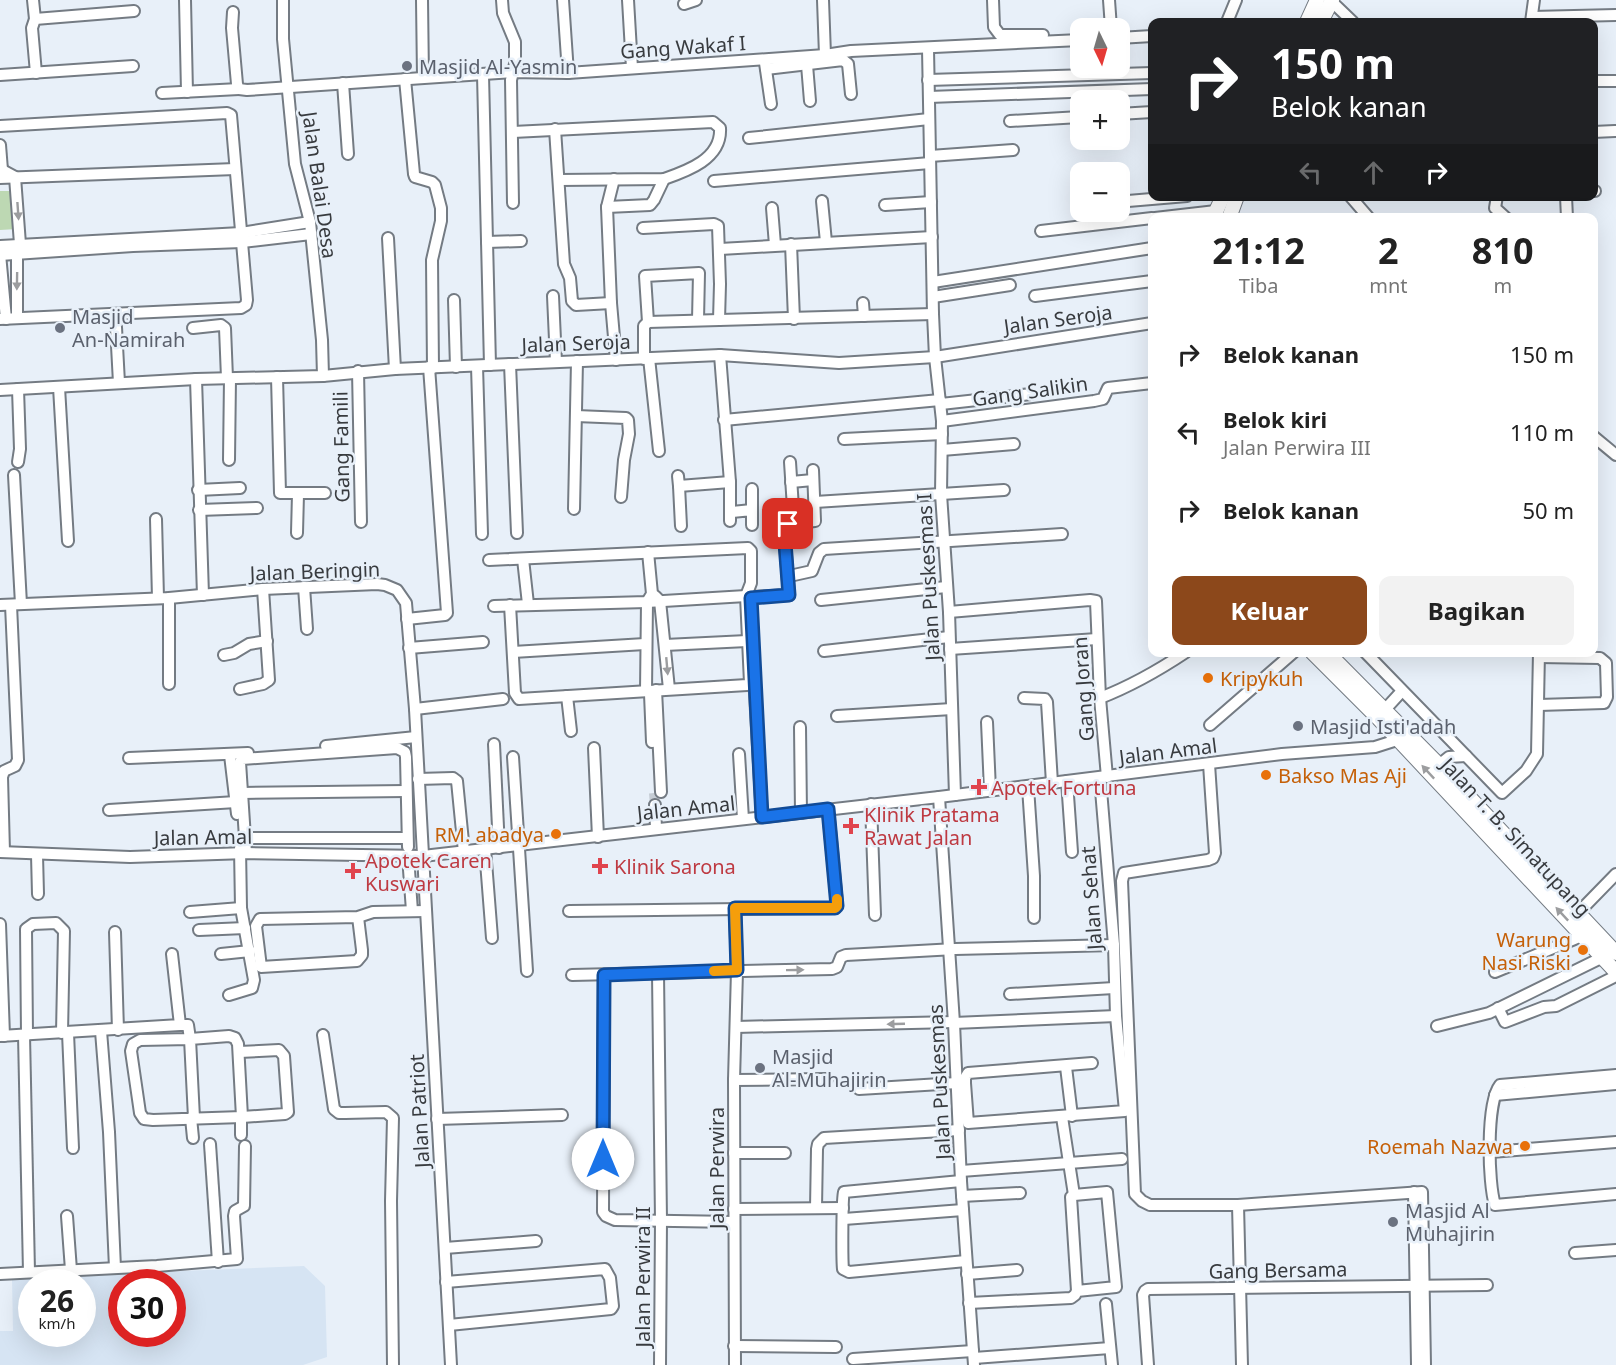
<!DOCTYPE html>
<html lang="id">
<head>
<meta charset="utf-8">
<style>
  body { margin:0; font-family:"Noto Sans",sans-serif; background:#f2f2f2; color:#222; height:100vh; display:flex; flex-direction:column; font-size:22px; white-space:nowrap }
  * { box-sizing:border-box; margin:0 }
  p { font-size:20px; color:#767676 }
  .icon { flex:none; width:33px; height:33px; fill:none; stroke:currentColor; stroke-width:2; stroke-linecap:round; stroke-linejoin:round }
  .map { position:relative; flex:1; overflow:hidden }
  .panel { position:absolute; left:1148px; top:213px; width:450px; height:444px; display:flex; flex-direction:column; background:#fff; border-radius:12px; box-shadow:0 6px 24px #0002 }
  .panel>* { flex:none }
  .banner { position:absolute; left:1148px; top:18px; width:450px; height:183px; border-radius:12px; box-shadow:0 6px 24px #0002; background:#202124; color:#fff; overflow:hidden }
  .needle { width:39px; rotate:175deg }
  .fabs { position:absolute; left:1070px; top:18px; display:grid; gap:12px }
  .fabs a { display:grid; place-items:center; width:60px; height:60px; border-radius:12px; background:#fff; box-shadow:0 6px 24px #0002; font-size:30px }
  .speed { position:absolute; left:18px; top:1269px; display:flex; gap:12px; font-size:30px; font-weight:700; text-align:center }
  .speed>* { display:grid; place-content:center; width:78px; height:78px; border-radius:50%; background:#fff; box-shadow:0 6px 24px #0002; line-height:1 }
  .speed small { font-size:15px; font-weight:400 }
  .speed .limit { border:9px solid #d22; background:#fff; color:#111 }
  .pin { position:absolute; display:grid; place-items:center; width:51px; height:51px; color:#fff; margin:-26px; border-radius:12px; box-shadow:0 3px 9px #0006 }
  .me { position:absolute; width:66px; margin:-33px; rotate:0deg; stroke-linejoin:round; filter:drop-shadow(0 0 4px #0008) }
  .turn { display:flex; align-items:center; gap:21px; height:126px; padding:0 24px; font-size:27px }
  .turn .icon { width:78px; height:78px; stroke-width:2.5 }
  .turn b { display:block; font-size:42px; line-height:51px }
  .lanes { display:flex; align-items:center; height:57px; padding:0 24px; background:#0003; justify-content:center; gap:30px; direction:ltr }
  .lanes .off { opacity:.35 }
  .eta { display:flex; justify-content:space-evenly; align-items:center; height:102px; text-align:center }
  .eta b { font-size:36px; font-weight:700; line-height:42px }
  .button { display:flex; gap:12px; margin-top:auto; padding:12px 24px }
  .button a { flex:1; height:69px; border-radius:12px; background:#8c481b; color:#fff; font-size:24px; font-weight:700; line-height:69px; text-align:center }
  .button a+a { background:#f2f2f2; color:#222 }
  ul { padding:0; list-style:none }
  li { display:flex; align-items:center; gap:18px; height:78px; padding:0 24px }
  li div { flex:1 }
  li b { display:block; font-size:22px }
  li em { font-style:normal }
  .map>svg:first-child { display:block }
  .built { fill:#d6e4f3; fill-rule:evenodd }
  .green { fill:#bdd8b3 }
  .lines { fill:none; stroke-linecap:round; stroke-linejoin:round }
  .minor-tunnel { stroke:#c5ccd4; stroke-width:10; stroke-dasharray:10 5; stroke-linecap:butt }
  .minor-casing { stroke:#747b83; stroke-width:14 }
  .major-casing { stroke:#747b83; stroke-width:16 }
  .minor { stroke:#fff; stroke-width:10 }
  .major { stroke:#fff; stroke-width:14 }
  .oneway { fill:#9c9d9f }
  .route-casing { stroke:#114b97; stroke-width:15 }
  .route { stroke:#1a73e8; stroke-width:10 }
  .slow { stroke:#f59e0b; stroke-width:10 }
  .worship-dot { fill:#6b7280; stroke:#e8f0f9; stroke-width:2 }
  .food-dot { fill:#e8710a; stroke:#e8f0f9; stroke-width:2 }
  .health-dot { fill:#e0444e; stroke:#e8f0f9; stroke-width:2 }
  .labels { text-anchor:middle; dominant-baseline:central; stroke-width:5; stroke-linejoin:round; paint-order:stroke }
  .street-label { font-size:20px; fill:#383b3f; stroke:#e8f0f9 }
  .worship-label { font-size:20px; fill:#5b616d; stroke:#e8f0f9; text-anchor:start }
  .food-label { font-size:20px; fill:#c56008; stroke:#e8f0f9; text-anchor:end }
  .health-label { font-size:20px; fill:#be3a42; stroke:#e8f0f9; text-anchor:start }
</style>
</head>
<body>
<div class="map">
<svg width="1616" height="1365" viewBox="0 0 1616 1365">
  <rect width="100%" height="100%" fill="#e8f0f9"/>
  <path class="built" d="M304 1266 325 1286 327 1357 303 1365H0V1331H13L12 1278ZM32 1282H82V1334H32ZM122 1282H172V1334H122Z"/>
  <path class="green" d="M0 191H15L17 229 0 230Z"/>
  <g class="lines">
    <path class="minor-tunnel" d="M654 793 655 805"/>
    <g class="minor-casing">
      <g id="minor">
        <path d="M33 0 35 19"/>
        <path d="M185 0 187 92"/>
        <path d="M283 0V39L295 164 310 222 322 340 323 376"/>
        <path d="M422 0 423 77"/>
        <path d="M502 0 503 13 515 42V64L511 80 513 203"/>
        <path d="M563 0 568 73"/>
        <path d="M628 0 632 68"/>
        <path d="M823 0 825 55"/>
        <path d="M993 0 994 27 1000 35H1043"/>
        <path d="M1109 0 1111 28"/>
        <path d="M1331 1 1353 22"/>
        <path d="M684 4 696 0"/>
        <path d="M233 12 232 28 237 84 239 89 247 90 512 72 568 73 825 55 851 51 1080 40"/>
        <path d="M1532 17 1616 15"/>
        <path d="M1227 22 1236 0"/>
        <path d="M1531 22 1534 0"/>
        <path d="M1119 38 1152 36"/>
        <path d="M928 49 933 314 935 357 942 421 941 494 949 612 955 795"/>
        <path d="M765 63 771 104"/>
        <path d="M807 65 810 101"/>
        <path d="M766 69 843 60 848 64 851 94"/>
        <path d="M36 73 32 28 35 19 134 11"/>
        <path d="M0 75 133 66"/>
        <path d="M483 75 490 365"/>
        <path d="M405 79 414 174 415 177 432 182 435 185 441 208V221L432 260 433 368"/>
        <path d="M928 80 1152 73"/>
        <path d="M1593 81H1616"/>
        <path d="M343 83 348 154"/>
        <path d="M162 93 239 89"/>
        <path d="M929 97 1152 89"/>
        <path d="M1119 114 1152 112"/>
        <path d="M1010 121 1080 117"/>
        <path d="M0 126 227 113 231 115 247 300 246 305 241 308 0 319"/>
        <path d="M555 129 564 264 570 278 572 301 576 305 611 303"/>
        <path d="M513 132 713 122 720 128C722 159 687 171 664 179L559 180"/>
        <path d="M1593 132 1615 131"/>
        <path d="M749 138 929 119"/>
        <path d="M0 145 2 170"/>
        <path d="M930 156 1013 150"/>
        <path d="M2 170 15 177 20 244 17 254V318"/>
        <path d="M0 178 235 169"/>
        <path d="M614 179 607 207 611 303 616 360"/>
        <path d="M714 181 930 163"/>
        <path d="M1593 191H1595"/>
        <path d="M1350 196 1369 218"/>
        <path d="M1497 196 1495 208 1506 218"/>
        <path d="M1566 196 1567 218"/>
        <path d="M822 201 826 242"/>
        <path d="M1128 201 1187 196"/>
        <path d="M885 205 931 202"/>
        <path d="M607 207 650 205 654 200 664 179"/>
        <path d="M772 208 775 245"/>
        <path d="M1155 218 1216 211"/>
        <path d="M643 228 714 224 718 226 720 284 719 320"/>
        <path d="M1041 231 1152 218"/>
        <path d="M388 238 395 369"/>
        <path d="M487 242 521 241"/>
        <path d="M791 244 794 319"/>
        <path d="M0 246 241 233 310 222"/>
        <path d="M720 249 932 237"/>
        <path d="M0 254 6 319"/>
        <path d="M0 255 133 246 242 242 311 234"/>
        <path d="M933 282 1152 248"/>
        <path d="M553 296 556 362"/>
        <path d="M1035 296 1152 281"/>
        <path d="M933 297 1010 285"/>
        <path d="M454 300 456 367"/>
        <path d="M863 303 864 316"/>
        <path d="M648 322 933 314"/>
        <path d="M116 327 119 383"/>
        <path d="M193 328 221 325 225 328 227 378"/>
        <path d="M720 355 730 482V521"/>
        <path d="M649 358 659 451"/>
        <path d="M644 359V326L648 322 645 276 699 273 698 320"/>
        <path d="M510 364 517 533"/>
        <path d="M477 366 482 534"/>
        <path d="M358 371 361 522"/>
        <path d="M277 377 280 493H325"/>
        <path d="M196 379 203 595"/>
        <path d="M59 387 68 541"/>
        <path d="M0 390 196 379 323 376 395 369 720 355 839 363 935 357 1152 323"/>
        <path d="M941 404 1031 394"/>
        <path d="M576 416 626 418 628 420 629 434 624 460 621 497"/>
        <path d="M724 420 940 400"/>
        <path d="M942 421 1094 401 1103 399 1108 388 1152 383"/>
        <path d="M1593 436 1616 455"/>
        <path d="M844 439 942 434"/>
        <path d="M942 450 1014 444"/>
        <path d="M229 460 230 378"/>
        <path d="M18 462 20 449 18 389"/>
        <path d="M790 462 793 508"/>
        <path d="M14 475 21 604"/>
        <path d="M678 476 679 486 730 482"/>
        <path d="M791 482 813 480"/>
        <path d="M679 486 681 526"/>
        <path d="M752 489V510"/>
        <path d="M198 490 240 488"/>
        <path d="M815 502 1004 490"/>
        <path d="M574 509 577 361"/>
        <path d="M199 510 257 508"/>
        <path d="M732 512 752 510V525"/>
        <path d="M156 519 158 598"/>
        <path d="M297 533 298 494"/>
        <path d="M523 559 528 604"/>
        <path d="M489 560 748 548 751 551V583L746 596 750 683 747 685 519 699 515 693 510 605"/>
        <path d="M794 575 812 571 819 553 824 549 1062 534"/>
        <path d="M304 587 307 629"/>
        <path d="M655 596 660 601 669 689"/>
        <path d="M821 600 946 587"/>
        <path d="M0 605 169 598 263 589 377 584 385 585 397 590 406 603 415 709 451 1365"/>
        <path d="M494 606 647 602 746 596"/>
        <path d="M751 607 752 597 789 595 784 528 787 524 815 521 813 470"/>
        <path d="M949 612 1090 600 1096 601 1100 698 1107 777"/>
        <path d="M407 619 445 615 447 613 429 367"/>
        <path d="M665 645 747 641"/>
        <path d="M409 648 483 642"/>
        <path d="M950 649 1097 639"/>
        <path d="M824 651 949 637"/>
        <path d="M513 652 645 644"/>
        <path d="M1365 652 1502 793 1526 771 1537 754 1539 652"/>
        <path d="M224 655 234 653 249 644 267 641"/>
        <path d="M754 676 762 817"/>
        <path d="M169 684V598"/>
        <path d="M240 689 263 684 269 680 263 589"/>
        <path d="M656 690 661 792"/>
        <path d="M646 691 647 602 652 594 648 552"/>
        <path d="M650 694 652 742"/>
        <path d="M567 696 571 731"/>
        <path d="M1024 698 1045 699 1047 702 1052 783"/>
        <path d="M1100 698C1131 686 1159 670 1186 652"/>
        <path d="M1539 705 1604 703 1607 697 1606 663 1600 658 1539 657"/>
        <path d="M415 709 503 699"/>
        <path d="M1380 715 1402 691"/>
        <path d="M837 716 952 709"/>
        <path d="M987 722 990 790"/>
        <path d="M1210 725 1294 652"/>
        <path d="M800 727 801 813"/>
        <path d="M494 744 499 848"/>
        <path d="M326 746 416 737"/>
        <path d="M594 748 598 837"/>
        <path d="M739 754 743 819"/>
        <path d="M230 755 237 814"/>
        <path d="M513 757 527 971"/>
        <path d="M129 758 248 753"/>
        <path d="M1209 764 1215 853 1213 858 1208 860 1124 873 1122 881 1135 1194 1142 1201 1150 1205H1238L1422 1192 1425 1365"/>
        <path d="M1439 765 1449 757 1466 756"/>
        <path d="M418 779 453 778 457 781 464 852"/>
        <path d="M1067 781 1072 852"/>
        <path d="M1028 787 1034 876V918"/>
        <path d="M242 793 406 791"/>
        <path d="M939 797 954 1023 961 1181 974 1365"/>
        <path d="M871 804 875 915"/>
        <path d="M655 805 656 828"/>
        <path d="M109 810 236 802"/>
        <path d="M245 838H407"/>
        <path d="M485 849 492 938"/>
        <path d="M0 852 130 857 246 853 423 856 939 797 1282 754 1375 747 1397 740 1403 734"/>
        <path d="M4 852 2 777 4 771 15 766 18 760 11 605"/>
        <path d="M246 853 240 762 242 759 397 748 405 752 406 757 408 847"/>
        <path d="M37 855 38 894"/>
        <path d="M408 856 412 911"/>
        <path d="M569 911 835 908 837 904 828 809"/>
        <path d="M190 912 241 908"/>
        <path d="M1578 913 1616 874"/>
        <path d="M358 917 362 950V955L357 961 261 967 256 926 260 919 358 917 373 912 426 911"/>
        <path d="M0 924 4 1036"/>
        <path d="M199 930 245 928"/>
        <path d="M115 932 118 1030"/>
        <path d="M221 954 250 951"/>
        <path d="M1495 972 1582 936"/>
        <path d="M658 973 661 1220 660 1365"/>
        <path d="M572 975 832 969 837 967 841 957 846 955 955 949 1114 945"/>
        <path d="M604 975 603 1212 606 1216 615 1220 734 1222"/>
        <path d="M1010 994 1114 988"/>
        <path d="M229 995 252 988 254 980 241 908 240 848"/>
        <path d="M1498 1008 1505 1022 1544 1007 1556 1006 1616 976"/>
        <path d="M954 1023 1116 1016"/>
        <path d="M180 1025H188L190 1039 229 1036 235 1038 238 1044 242 1117 153 1120 144 1119 140 1113 131 1051 133 1044 140 1040 190 1039 194 1118"/>
        <path d="M1437 1026 1489 1013 1603 957"/>
        <path d="M736 1027 954 1022"/>
        <path d="M101 1031 109 1132 115 1268"/>
        <path d="M68 1033 73 1148"/>
        <path d="M24 1035 29 1272"/>
        <path d="M27 1035 26 929 33 924 56 923 64 931 62 1033"/>
        <path d="M323 1035 334 1109 339 1113H345L386 1112 393 1118 391 1201 393 1365"/>
        <path d="M0 1036 180 1025 172 954"/>
        <path d="M239 1052 279 1050 284 1056 288 1112 285 1114 242 1117"/>
        <path d="M1092 1063 968 1073 965 1078V1083L968 1123 1125 1111 1116 1016 1114 945 1100 778"/>
        <path d="M1066 1067 1072 1116"/>
        <path d="M1616 1075 1500 1085C1486 1103 1488 1183 1495 1205L1616 1194"/>
        <path d="M734 1080 827 1079"/>
        <path d="M859 1089 957 1083"/>
        <path d="M1495 1095 1616 1084"/>
        <path d="M241 1117V1135"/>
        <path d="M1062 1117 1074 1195"/>
        <path d="M191 1118 193 1138"/>
        <path d="M437 1119 562 1115"/>
        <path d="M210 1144 218 1262"/>
        <path d="M1491 1152 1616 1142"/>
        <path d="M734 1153H785"/>
        <path d="M961 1171 1122 1159"/>
        <path d="M961 1181 844 1192C842 1197 842 1260 843 1269L849 1272 966 1261"/>
        <path d="M1414 1192 1417 1365"/>
        <path d="M962 1196 1020 1193"/>
        <path d="M1238 1205 1242 1365"/>
        <path d="M816 1208 817 1149 818 1144 824 1138 959 1130"/>
        <path d="M734 1209 843 1208"/>
        <path d="M67 1216 71 1270"/>
        <path d="M844 1219 963 1210"/>
        <path d="M445 1248 536 1241"/>
        <path d="M1575 1253 1616 1250"/>
        <path d="M0 1274 157 1266 237 1259 234 1216 235 1211 244 1206 245 1146"/>
        <path d="M967 1274 1017 1270"/>
        <path d="M446 1282 605 1269 610 1278 613 1306 611 1309 449 1325"/>
        <path d="M969 1303 1071 1298 1075 1295 1077 1291 1071 1197 1074 1195 1107 1192 1116 1287 1077 1291"/>
        <path d="M1106 1304 1112 1365"/>
        <path d="M734 1346 836 1347"/>
        <path d="M974 1358 1110 1348"/>
        <path d="M853 1359 973 1351"/>
        <path d="M735 1365 734 1080 737 971 735 908"/>
        <path d="M1148 1365 1143 1295 1145 1291 1148 1289 1487 1285"/>
      </g>
    </g>
    <g class="major-casing">
      <g id="major">
        <path d="M1307 22 1317 0"/>
        <path d="M1321 22 1332 0"/>
        <path d="M1213 218 1223 196"/>
        <path d="M1229 218 1237 196"/>
        <path d="M1312 652 1378 718 1616 972"/>
        <path d="M1327 652 1439 765 1616 953"/>
      </g>
    </g>
    <use href="#minor" class="minor"/>
    <use href="#major" class="major"/>
  </g>
  <defs><path id="oneway-solid" d="M-6-.8H1V-3.2L6.5 0L1 3.2V.8H-6Z" transform="scale(1.5)"/></defs>
  <g class="oneway">
    <use href="#oneway-solid" transform="translate(18 211) rotate(86)"/>
    <use href="#oneway-solid" transform="translate(17 281) rotate(91)"/>
    <use href="#oneway-solid" transform="translate(667 666) rotate(85)"/>
    <use href="#oneway-solid" transform="translate(1428 772) rotate(-133)"/>
    <use href="#oneway-solid" transform="translate(1562 914) rotate(-133)"/>
    <use href="#oneway-solid" transform="translate(795 970) rotate(-1)"/>
    <use href="#oneway-solid" transform="translate(896 1024) rotate(178)"/>
  </g>
  <g class="lines">
    <g class="route-casing">
      <path id="route" d="M603 1159 604 975 737 970 735 908H835L837 906 828 809 762 817 751 598 789 595 784 530V526L788 524"/>
    </g>
    <use href="#route" class="route"/>
    <path class="slow" d="M714 971 737 970 735 908H835L837 906V899"/>
  </g>
  <g class="worship-dot">
    <circle cx="407" cy="66" r="6"/>
    <circle cx="60" cy="328" r="6"/>
    <circle cx="1298" cy="726" r="6"/>
    <circle cx="760" cy="1068" r="6"/>
    <circle cx="1393" cy="1222" r="6"/>
  </g>
  <g class="food-dot">
    <circle cx="1208" cy="678" r="6"/>
    <circle cx="1266" cy="775" r="6"/>
    <circle cx="556" cy="834" r="6"/>
    <circle cx="1583" cy="950" r="6"/>
    <circle cx="1525" cy="1146" r="6"/>
  </g>
  <g class="health-dot">
    <path d="M976 778h6v6h6v6h-6v6h-6v-6h-6v-6h6z"/>
    <path d="M848 817h6v6h6v6h-6v6h-6v-6h-6v-6h6z"/>
    <path d="M597 857h6v6h6v6h-6v6h-6v-6h-6v-6h6z"/>
    <path d="M350 862h6v6h6v6h-6v6h-6v-6h-6v-6h6z"/>
  </g>
  <g class="labels">
    <g class="street-label">
      <text transform="translate(683 47) rotate(-4)">Gang Wakaf I</text>
      <text transform="translate(320 185) rotate(82)">Jalan Balai Desa</text>
      <text transform="translate(1058 319) rotate(-8)">Jalan Seroja</text>
      <text transform="translate(576 343) rotate(-2)">Jalan Seroja</text>
      <text transform="translate(1030 391) rotate(-8)">Gang Salikin</text>
      <text transform="translate(341 447) rotate(-91)">Gang Famili</text>
      <text transform="translate(315 571) rotate(-2)">Jalan Beringin</text>
      <text transform="translate(928 577) rotate(-93)">Jalan Puskesmas I</text>
      <text transform="translate(1083 689) rotate(-94)">Gang Joran</text>
      <text transform="translate(1168 751) rotate(-7)">Jalan Amal</text>
      <text transform="translate(686 808) rotate(-6)">Jalan Amal</text>
      <text transform="translate(203 837) rotate(-1)">Jalan Amal</text>
      <text transform="translate(1516 837) rotate(47)">Jalan T. B. Simatupang</text>
      <text transform="translate(1091 898) rotate(-94)">Jalan Sehat</text>
      <text transform="translate(939 1082) rotate(-93)">Jalan Puskesmas</text>
      <text transform="translate(419 1111) rotate(-93)">Jalan Patriot</text>
      <text transform="translate(716 1168) rotate(-90)">Jalan Perwira</text>
      <text transform="translate(1278 1270) rotate(-1)">Gang Bersama</text>
      <text transform="translate(642 1277) rotate(-90)">Jalan Perwira II</text>
    </g>
    <g class="worship-label">
      <text x="419" y="66">Masjid Al-Yasmin</text>
      <text x="72" y="316">Masjid<tspan x="72" dy="23">An-Namirah</tspan></text>
      <text x="1310" y="726">Masjid Isti'adah</text>
      <text x="772" y="1056">Masjid<tspan x="772" dy="23">Al-Muhajirin</tspan></text>
      <text x="1405" y="1210">Masjid Al<tspan x="1405" dy="23">Muhajirin</tspan></text>
    </g>
    <g class="food-label">
      <text x="1220" y="678" text-anchor="start">Kripykuh</text>
      <text x="1278" y="775" text-anchor="start">Bakso Mas Aji</text>
      <text x="544" y="834">RM. abadya</text>
      <text x="1571" y="939">Warung<tspan x="1571" dy="23">Nasi Riski</tspan></text>
      <text x="1513" y="1146">Roemah Nazwa</text>
    </g>
    <g class="health-label">
      <text x="991" y="787">Apotek Fortuna</text>
      <text x="864" y="814">Klinik Pratama<tspan x="864" dy="23">Rawat Jalan</tspan></text>
      <text x="365" y="860">Apotek Caren<tspan x="365" dy="23">Kuswari</tspan></text>
      <text x="614" y="866">Klinik Sarona</text>
    </g>
  </g>
</svg>
<div class="fabs">
<a><svg class="needle" viewBox="-14 -14 28 28"><path d="M0-13l5 13h-10z" fill="#e53935"/><path d="M0 13l5-13h-10z" fill="#767676"/></svg></a>
<a>+</a>
<a>−</a>
</div>
<div class="speed"><div>26<small>km/h</small></div><div class="limit">30</div></div>
<div class="pin" style="left:788px;top:524px;background:#d93025"><svg class="icon" aria-label="arrive" viewBox="0 0 24 24"><path d="M6 21V4h12l-3 4 3 4H6"/></svg></div>
<svg class="me" style="left:603px;top:1159px" viewBox="-20 -20 40 40"><circle r="19" fill="#fff"/><path d="M0-13L10 11 0 6-10 11z" fill="#1a73e8"/></svg>
<div class="banner">
<div class="turn"><svg class="icon" aria-label="right" viewBox="0 0 24 24"><path d="M7 20v-9h11M14 6l5 5-5 5"/></svg><div><b>150 m</b>Belok kanan</div></div>
<div class="lanes"><svg class="icon off" aria-label="left" viewBox="0 0 24 24"><path d="M17 20v-9H6M10 6l-5 5 5 5"/></svg><svg class="icon off" aria-label="ahead" viewBox="0 0 24 24"><path d="M12 20V5M6 11l6-6 6 6"/></svg><svg class="icon" aria-label="right" viewBox="0 0 24 24"><path d="M7 20v-9h11M14 6l5 5-5 5"/></svg></div>
</div>
<section class="panel">
<div class="eta">
<div><b>21:12</b><p>Tiba</p></div>
<div><b>2</b><p>mnt</p></div>
<div><b>810</b><p>m</p></div>
</div>
<ul>
<li><svg class="icon" aria-label="right" viewBox="0 0 24 24"><path d="M7 20v-9h11M14 6l5 5-5 5"/></svg><div><b>Belok kanan</b></div><em>150 m</em></li>
<li><svg class="icon" aria-label="left" viewBox="0 0 24 24"><path d="M17 20v-9H6M10 6l-5 5 5 5"/></svg><div><b>Belok kiri</b><p>Jalan Perwira III</p></div><em>110 m</em></li>
<li><svg class="icon" aria-label="right" viewBox="0 0 24 24"><path d="M7 20v-9h11M14 6l5 5-5 5"/></svg><div><b>Belok kanan</b></div><em>50 m</em></li>
</ul>
<div class="button"><a>Keluar</a><a>Bagikan</a></div>
</section>
</div>
</body>
</html>
